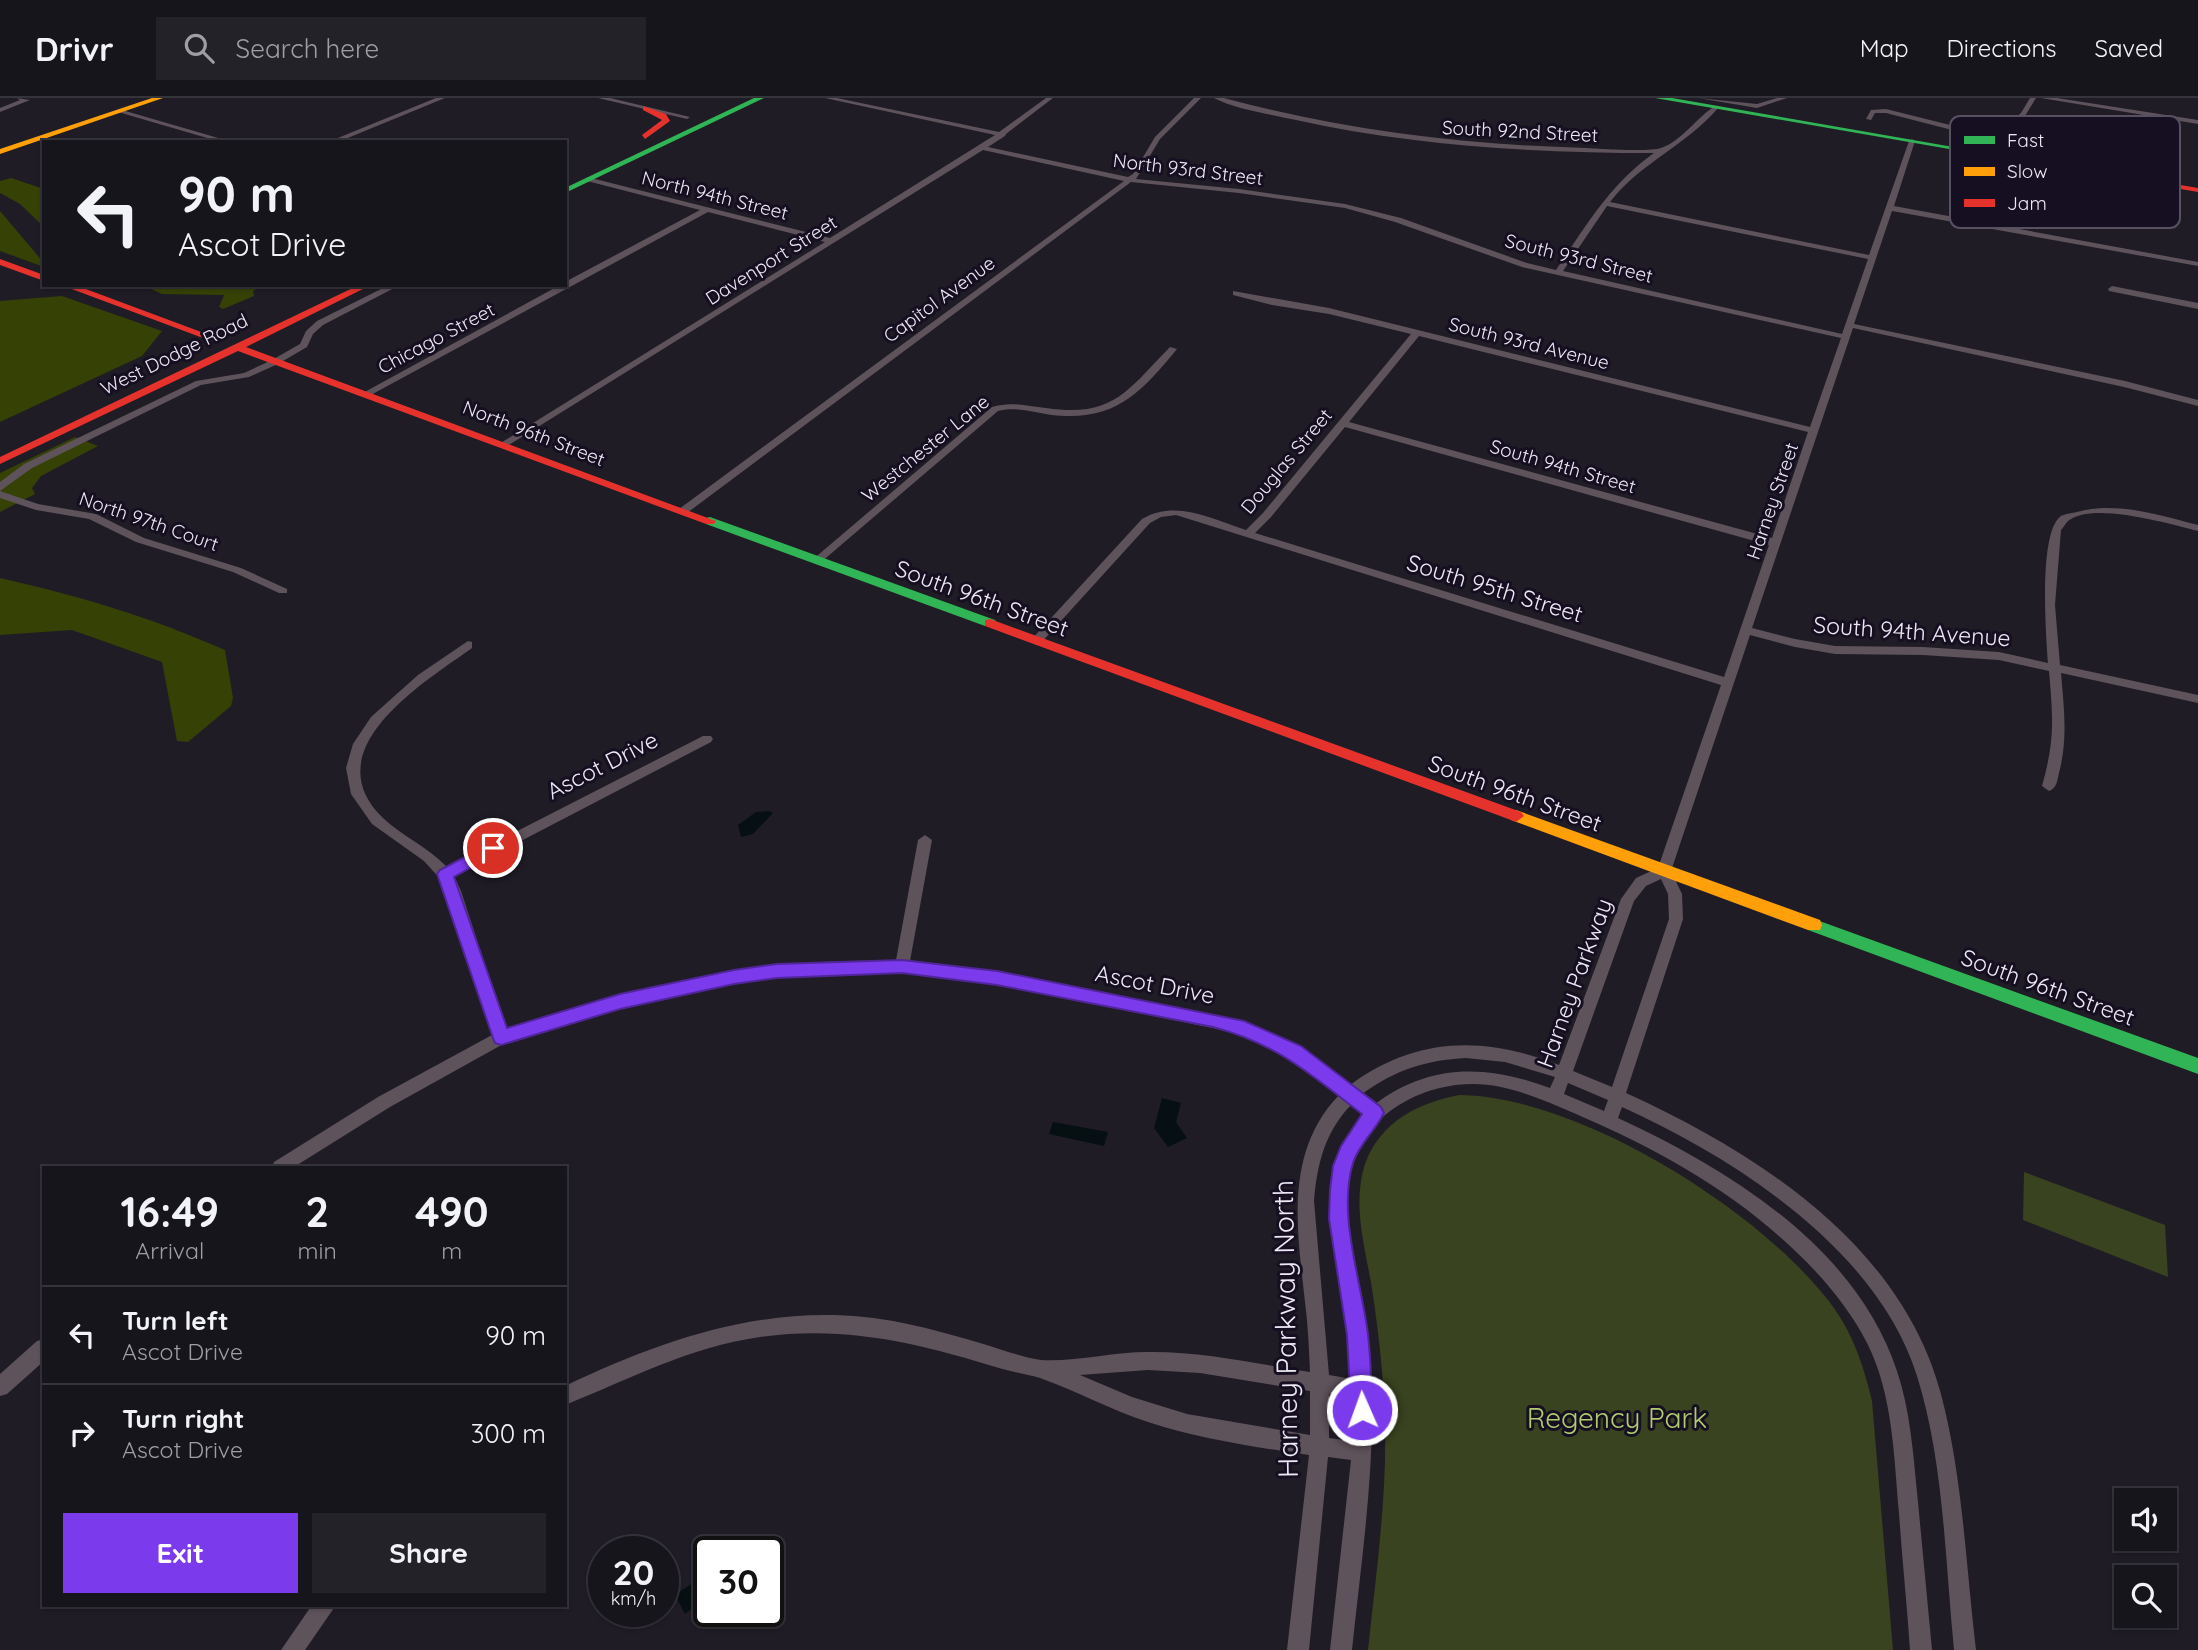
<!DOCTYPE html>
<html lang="en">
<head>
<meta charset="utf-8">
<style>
  body { margin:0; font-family:Quicksand,sans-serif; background:#242229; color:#f1f3f6; height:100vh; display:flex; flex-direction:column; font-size:26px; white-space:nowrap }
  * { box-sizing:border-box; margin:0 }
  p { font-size:23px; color:#9e9fa3 }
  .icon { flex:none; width:38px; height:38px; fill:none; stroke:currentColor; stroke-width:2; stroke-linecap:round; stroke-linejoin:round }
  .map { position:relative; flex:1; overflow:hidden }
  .sheet { position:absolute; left:42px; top:1068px; width:525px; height:441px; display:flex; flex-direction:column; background:#17151c; border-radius:0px; box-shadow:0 2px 5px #0004,0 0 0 2px #36343b }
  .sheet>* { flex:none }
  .guide { position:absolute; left:42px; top:42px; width:525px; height:147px; border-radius:0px; box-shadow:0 2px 5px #0004,0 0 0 2px #36343b; background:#17151c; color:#f1f3f6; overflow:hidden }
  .buttons { position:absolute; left:2114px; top:1390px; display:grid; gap:14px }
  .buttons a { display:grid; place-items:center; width:63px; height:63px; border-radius:0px; background:#17151c; box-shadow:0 2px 5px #0004,0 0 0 2px #36343b; font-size:35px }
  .speed { position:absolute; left:588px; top:1438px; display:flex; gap:14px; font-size:35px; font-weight:700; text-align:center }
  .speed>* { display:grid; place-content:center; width:91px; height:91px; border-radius:50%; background:#17151c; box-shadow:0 2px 5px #0004,0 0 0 2px #36343b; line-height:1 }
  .speed small { font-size:18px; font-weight:400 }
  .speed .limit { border:4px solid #111; border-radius:10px; background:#fff; color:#111 }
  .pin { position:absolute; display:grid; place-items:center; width:60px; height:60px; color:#fff; margin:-30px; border:4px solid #fff; border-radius:50%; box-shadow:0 2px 7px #0007 }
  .me { position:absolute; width:77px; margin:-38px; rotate:358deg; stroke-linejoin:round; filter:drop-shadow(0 0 5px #0008) }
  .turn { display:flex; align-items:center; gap:24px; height:147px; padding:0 21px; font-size:32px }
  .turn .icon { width:91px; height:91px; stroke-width:2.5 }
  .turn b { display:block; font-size:49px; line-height:60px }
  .eta { display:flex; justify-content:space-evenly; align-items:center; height:119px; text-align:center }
  .eta b { font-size:42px; font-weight:700; line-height:49px }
  .action { display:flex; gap:14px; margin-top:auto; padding:14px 21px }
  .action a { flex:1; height:80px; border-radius:0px; background:#7c3aed; color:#fff; font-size:28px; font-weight:700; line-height:80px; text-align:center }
  .action a+a { background:#242229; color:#f1f3f6 }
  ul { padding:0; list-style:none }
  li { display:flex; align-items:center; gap:21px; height:98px; padding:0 21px; border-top:2px solid #36343b }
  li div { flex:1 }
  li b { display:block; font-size:26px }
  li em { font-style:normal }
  header { display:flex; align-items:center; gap:42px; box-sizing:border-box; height:98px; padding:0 35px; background:#17151c; border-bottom:2px solid #36343b }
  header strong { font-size:33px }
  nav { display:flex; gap:38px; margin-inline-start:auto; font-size:24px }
  .search { width:490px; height:63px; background:#242229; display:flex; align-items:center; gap:18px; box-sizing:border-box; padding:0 24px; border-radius:0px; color:#9e9fa3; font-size:26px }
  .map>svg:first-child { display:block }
  .green { fill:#39431f }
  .forest { fill:#354105 }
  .water { fill:#061013 }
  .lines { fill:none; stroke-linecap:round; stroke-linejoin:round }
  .street { fill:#5e525b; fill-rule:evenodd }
  .fast { fill:#30b455; fill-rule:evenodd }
  .slow { fill:#ff9f0a; fill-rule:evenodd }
  .jam { fill:#e5322d; fill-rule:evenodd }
  .route { fill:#7c3aed; stroke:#51269a; stroke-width:2 }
  .labels { text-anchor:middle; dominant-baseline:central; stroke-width:6; stroke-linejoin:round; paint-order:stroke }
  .far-street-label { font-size:19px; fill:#ece9f5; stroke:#150f21 }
  .street-label { font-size:23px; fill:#ece9f5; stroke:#150f21 }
  .near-street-label { font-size:28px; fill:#ece9f5; stroke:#150f21 }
  .near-park-label { font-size:28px; fill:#b1cb6f; stroke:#150f21 }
  .key { fill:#150f21; stroke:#565061; stroke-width:2 }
  .key-label { font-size:19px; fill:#ece9f5 }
</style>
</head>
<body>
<header>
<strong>Drivr</strong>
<div class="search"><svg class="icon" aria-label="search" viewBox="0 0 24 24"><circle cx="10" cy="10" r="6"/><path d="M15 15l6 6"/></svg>Search here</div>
<nav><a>Map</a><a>Directions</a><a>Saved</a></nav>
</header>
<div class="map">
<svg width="2198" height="1552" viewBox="0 0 2198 1552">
  <rect width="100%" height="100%" fill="#1f1c26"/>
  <g class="green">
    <path d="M1459 997C1579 998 1764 1114 1834 1210 1854 1238 1864 1270 1872 1303L1893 1552H1368C1376 1476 1387 1400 1385 1324 1384 1282 1379 1239 1373 1197 1367 1155 1351 1109 1365 1066 1380 1024 1418 1005 1459 997Z"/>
    <path d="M2024 1074 2165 1127 2168 1179 2023 1122Z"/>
  </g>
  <g class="forest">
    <path d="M11 80 44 91V129L20 106 0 95V83Z"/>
    <path d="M0 113 44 165V169L0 153Z"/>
    <path d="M143 187H262L253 193 254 198 223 211 219 209 224 197 162 196Z"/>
    <path d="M62 198 162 233 142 258 0 324V203Z"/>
    <path d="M75 339 98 348 41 378 32 390 35 396 0 414V375Z"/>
    <path d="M0 480C80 498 150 519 225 552L233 600 231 608 188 644 177 643 162 564 72 532 0 537Z"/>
  </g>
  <g class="water">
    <path d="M769 713 773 715 753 736 741 739 738 727 756 714Z"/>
    <path d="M1162 1000 1181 1005 1176 1024 1187 1040 1168 1049 1154 1030Z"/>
    <path d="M1053 1024 1108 1034 1104 1048 1049 1036Z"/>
    <path d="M709 1474V1497L685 1516 675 1497Z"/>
  </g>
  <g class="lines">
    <g class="street">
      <path d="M17 0 30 2 0 14V10L20 2Z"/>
      <path d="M436 0H445L338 44H328Z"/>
      <path d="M598 0H610L690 19 687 21Z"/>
      <path d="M825 0H837L999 34 1046 0H1053L1006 36 1005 38 988 49 1128 79 1133 76 1155 39 1194 0H1201L1160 41 1136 81 1239 91 1345 106 1401 120 1527 165 1556 172C1585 129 1611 85 1654 55 1534 55 1414 48 1296 22 1270 16 1237 12 1214 0H1224C1344 32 1464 47 1587 50 1601 51 1651 54 1661 50 1682 43 1697 19 1715 8L1718 10C1687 47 1640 65 1610 104L1869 157 1909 43 1912 41 1915 43 1894 108 2198 164V168L1892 113 1854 226 2125 283 2198 302V308L2124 289 1853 230 1752 530 1795 541 1835 548 1923 549 1999 554 2048 565C2046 537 2038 434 2061 418 2065 416 2072 415 2077 414 2117 403 2158 417 2198 427V433C2169 426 2093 403 2068 423 2065 426 2064 429 2061 432L2055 507 2060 567 2198 597V605L2061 575C2064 610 2068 641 2059 675 2057 683 2057 690 2049 693L2042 688C2055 642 2053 620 2049 573L1999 562 1923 557 1835 556 1795 549 1750 537 1671 773 1682 796 1683 821 1626 995C1760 1056 1904 1149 1942 1300 1963 1382 1966 1469 1976 1552H1954C1945 1462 1944 1364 1917 1278 1878 1152 1735 1060 1622 1009L1618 1020C1730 1072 1856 1149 1897 1273 1910 1312 1913 1353 1917 1394 1922 1446 1927 1499 1932 1552H1910C1907 1506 1902 1461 1899 1415 1894 1359 1893 1296 1867 1245 1846 1204 1814 1169 1780 1139 1721 1086 1648 1047 1576 1016 1543 1002 1509 986 1473 986 1427 986 1380 1009 1358 1050 1339 1084 1349 1128 1355 1164 1362 1206 1371 1250 1372 1293 1374 1379 1361 1466 1352 1552H1330L1351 1362 1328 1359 1309 1552H1287L1309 1357C1255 1349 1200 1341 1148 1324 1111 1312 1077 1293 1040 1280 1026 1276 1012 1274 999 1270 918 1245 845 1227 760 1239 689 1249 630 1281 565 1307V1288C672 1237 784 1200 903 1225 932 1231 961 1239 990 1248 1006 1253 1025 1260 1041 1262 1073 1264 1114 1254 1147 1254 1201 1253 1257 1266 1310 1274 1309 1251 1308 1227 1305 1204 1297 1132 1284 1054 1339 997L1288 958 1242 936 997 886 902 874 777 879 677 896 620 910 505 945 390 1009 294 1069H272L274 1064 378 999 492 937 443 784 424 763 372 726 351 696 346 670 353 646 371 619 418 577 468 543 472 544V550C423 585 313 652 383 720 402 738 428 749 447 769L703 638H711L713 641 711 644 454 778 461 793 506 932C595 905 685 877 777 867 816 863 856 863 896 862L918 742 925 737 932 742 910 863 997 874 1244 923 1300 948 1350 987C1417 938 1484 938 1559 967L1621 801 1636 780 1658 770 1721 587 1176 417 1161 419 1150 425 1040 546 1036 547 1030 543 1142 421C1176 401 1212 421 1246 432L1263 415 1411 236 1329 216 1272 207 1233 197V193L1329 210 1810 329 1841 240 1522 169 1395 124 1345 110 1239 95 1131 84 687 415H679V411L1124 83 983 52 507 348 499 346 825 144 708 114 369 298 361 296 560 187H565V184L700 112 587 83V79L830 140 995 37ZM1607 108 1868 161 1842 236 1563 173ZM1419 238 1808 334 1772 440 1349 324ZM1345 329 1769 447 1724 579 1255 435 1271 419ZM1661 781 1668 796 1669 821 1612 989 1573 973 1634 803 1646 788ZM1466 960 1505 964 1555 979 1550 990C1488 967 1431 964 1375 1006L1362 996C1395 972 1426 962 1466 960ZM1568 985 1608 1002 1604 1013 1564 996ZM1351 1007 1364 1016C1317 1065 1331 1130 1341 1190 1346 1220 1351 1250 1352 1281L1329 1277 1314 1103C1317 1066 1325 1034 1351 1007ZM1148 1272 1200 1275 1310 1293V1337L1187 1316 1132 1299 1080 1277ZM1329 1296 1352 1300V1343L1329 1340Z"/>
      <path d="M1698 0 1757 6 1777 0H1787L1757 10Z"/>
      <path d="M2030 0H2036L2025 18 1999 40 1986 58 1982 56 1991 42 1886 15H1875L1871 22 1866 21 1871 12 1886 11 1994 38 2021 15Z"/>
      <path d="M2041 0H2057L2198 22V26Z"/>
      <path d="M118 12H122L232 44H221L118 14Z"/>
      <path d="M389 187H400L323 227 313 236 307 249 278 266 249 279 201 287 32 370 0 393 38 406 96 416 144 440 241 470 287 491V495H279L233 474 136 444 89 421 36 412 0 400V384L24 366 196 283 244 275 272 262 300 246 306 233 317 223Z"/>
      <path d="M2112 188 2198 205V211L2109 193 2108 191Z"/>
      <path d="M1170 249 1177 251C1140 296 1114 324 1052 317 1034 315 1016 308 998 313L820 465 816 466 811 463 992 309C1011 303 1027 308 1046 310 1113 320 1127 293 1170 249Z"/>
      <path d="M44 1241V1263L7 1296 0 1298V1276L37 1243Z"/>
      <path d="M312 1507H336L305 1552H281Z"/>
    </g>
    <g class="fast">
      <path d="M754 0H764L565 95V90Z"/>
      <path d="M1655 0H1672L1982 54 1978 56Z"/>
      <path d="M710 419 995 522 997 525 995 528H985L706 426V420Z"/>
      <path d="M1814 821 2198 960V976L1808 832 1806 827 1808 822Z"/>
    </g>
    <g class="slow">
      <path d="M152 0H163L0 56V51Z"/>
      <path d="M1516 712 1820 822 1822 827 1820 832H1808L1511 722 1508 718Z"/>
    </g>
    <g class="jam">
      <path d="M643 8 666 16 670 23 645 41 642 37 662 22 643 12Z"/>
      <path d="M1975 52 2198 90V94L1978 56Z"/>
      <path d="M0 161 44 177V183L0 167Z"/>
      <path d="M61 187H75L220 241 211 243Z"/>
      <path d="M359 187H371L246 249 716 423 714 426H706L238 253 0 366V359Z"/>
      <path d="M990 521 1521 714 1524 718 1516 724 1511 722 985 528V522Z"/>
    </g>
  </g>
  <path class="route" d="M493 744 501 750 499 754 454 779 507 930 620 896 734 872 777 866 902 862 997 873 1244 923 1301 948 1381 1009 1384 1015C1375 1033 1359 1046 1353 1065 1337 1117 1362 1185 1368 1237 1371 1262 1371 1287 1373 1312L1370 1320 1362 1323 1354 1320 1351 1312 1347 1237 1329 1121 1330 1092 1333 1068 1341 1048 1362 1016C1311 977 1278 946 1213 929L997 887 902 875 777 880 734 886 620 911 501 947 495 945 493 940 437 776 440 772Z"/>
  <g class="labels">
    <g class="far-street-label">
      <text transform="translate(1520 33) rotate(3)">South 92nd Street</text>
      <text transform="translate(1188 71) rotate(7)">North 93rd Street</text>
      <text transform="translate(715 97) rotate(14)">North 94th Street</text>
      <text transform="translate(1579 160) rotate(14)">South 93rd Street</text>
      <text transform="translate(771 162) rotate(-32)">Davenport Street</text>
      <text transform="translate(939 201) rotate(-36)">Capitol Avenue</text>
      <text transform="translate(436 240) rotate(-28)">Chicago Street</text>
      <text transform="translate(1529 245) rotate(14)">South 93rd Avenue</text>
      <text transform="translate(174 256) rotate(-26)">West Dodge Road</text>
      <text transform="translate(534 335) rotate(21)">North 96th Street</text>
      <text transform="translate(925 350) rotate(-39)">Westchester Lane</text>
      <text transform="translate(1286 363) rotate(-50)">Douglas Street</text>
      <text transform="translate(1563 368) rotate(16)">South 94th Street</text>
      <text transform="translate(1772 403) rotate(-71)">Harney Street</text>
      <text transform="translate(149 423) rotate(19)">North 97th Court</text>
    </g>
    <g class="street-label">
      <text transform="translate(1495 490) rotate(17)">South 95th Street</text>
      <text transform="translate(982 500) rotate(20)">South 96th Street</text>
      <text transform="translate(1912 533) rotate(4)">South 94th Avenue</text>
      <text transform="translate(602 667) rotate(-27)">Ascot Drive</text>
      <text transform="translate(1515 695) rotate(20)">South 96th Street</text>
      <text transform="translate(1574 885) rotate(-70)">Harney Parkway</text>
      <text transform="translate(1155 886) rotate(11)">Ascot Drive</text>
      <text transform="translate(2048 889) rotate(20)">South 96th Street</text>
    </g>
    <g class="near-street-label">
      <text transform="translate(1285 1231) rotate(-91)">Harney Parkway North</text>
    </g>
    <g class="near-park-label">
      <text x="1617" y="1319">Regency Park</text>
    </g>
  </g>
  <rect x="1950" y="18" width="230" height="112" rx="10" class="key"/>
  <rect x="1964" y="38" width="31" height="8" fill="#30b455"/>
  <rect x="1964" y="69" width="31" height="9" fill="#ff9f0a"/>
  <rect x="1964" y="101" width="31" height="8" fill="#e5322d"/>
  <g class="key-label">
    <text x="2007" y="49">Fast</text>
    <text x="2007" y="80">Slow</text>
    <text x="2007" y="112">Jam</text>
  </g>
</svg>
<div class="buttons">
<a><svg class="icon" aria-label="sound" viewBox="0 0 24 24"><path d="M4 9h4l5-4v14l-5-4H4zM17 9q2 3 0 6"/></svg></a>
<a><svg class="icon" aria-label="search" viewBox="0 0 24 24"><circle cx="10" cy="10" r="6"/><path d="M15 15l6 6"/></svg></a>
</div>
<div class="speed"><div>20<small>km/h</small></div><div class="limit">30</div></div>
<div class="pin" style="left:493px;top:750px;background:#d93025"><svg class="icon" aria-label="arrive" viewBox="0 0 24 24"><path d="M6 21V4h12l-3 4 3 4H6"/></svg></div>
<svg class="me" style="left:1362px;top:1312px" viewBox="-20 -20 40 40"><circle r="17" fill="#7c3aed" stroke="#fff" stroke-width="3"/><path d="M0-11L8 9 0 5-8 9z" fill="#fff"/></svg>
<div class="guide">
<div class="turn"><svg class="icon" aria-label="left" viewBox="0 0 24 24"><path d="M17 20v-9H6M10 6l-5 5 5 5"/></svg><div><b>90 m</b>Ascot Drive</div></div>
</div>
<section class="sheet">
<div class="eta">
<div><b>16:49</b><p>Arrival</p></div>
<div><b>2</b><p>min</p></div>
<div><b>490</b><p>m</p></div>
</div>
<ul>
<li><svg class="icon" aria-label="left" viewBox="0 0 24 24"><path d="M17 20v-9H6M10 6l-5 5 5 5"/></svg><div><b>Turn left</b><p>Ascot Drive</p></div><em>90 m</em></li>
<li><svg class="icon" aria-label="right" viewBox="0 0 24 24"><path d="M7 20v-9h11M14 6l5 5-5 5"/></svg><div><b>Turn right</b><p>Ascot Drive</p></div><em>300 m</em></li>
</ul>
<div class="action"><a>Exit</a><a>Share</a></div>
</section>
</div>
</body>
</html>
